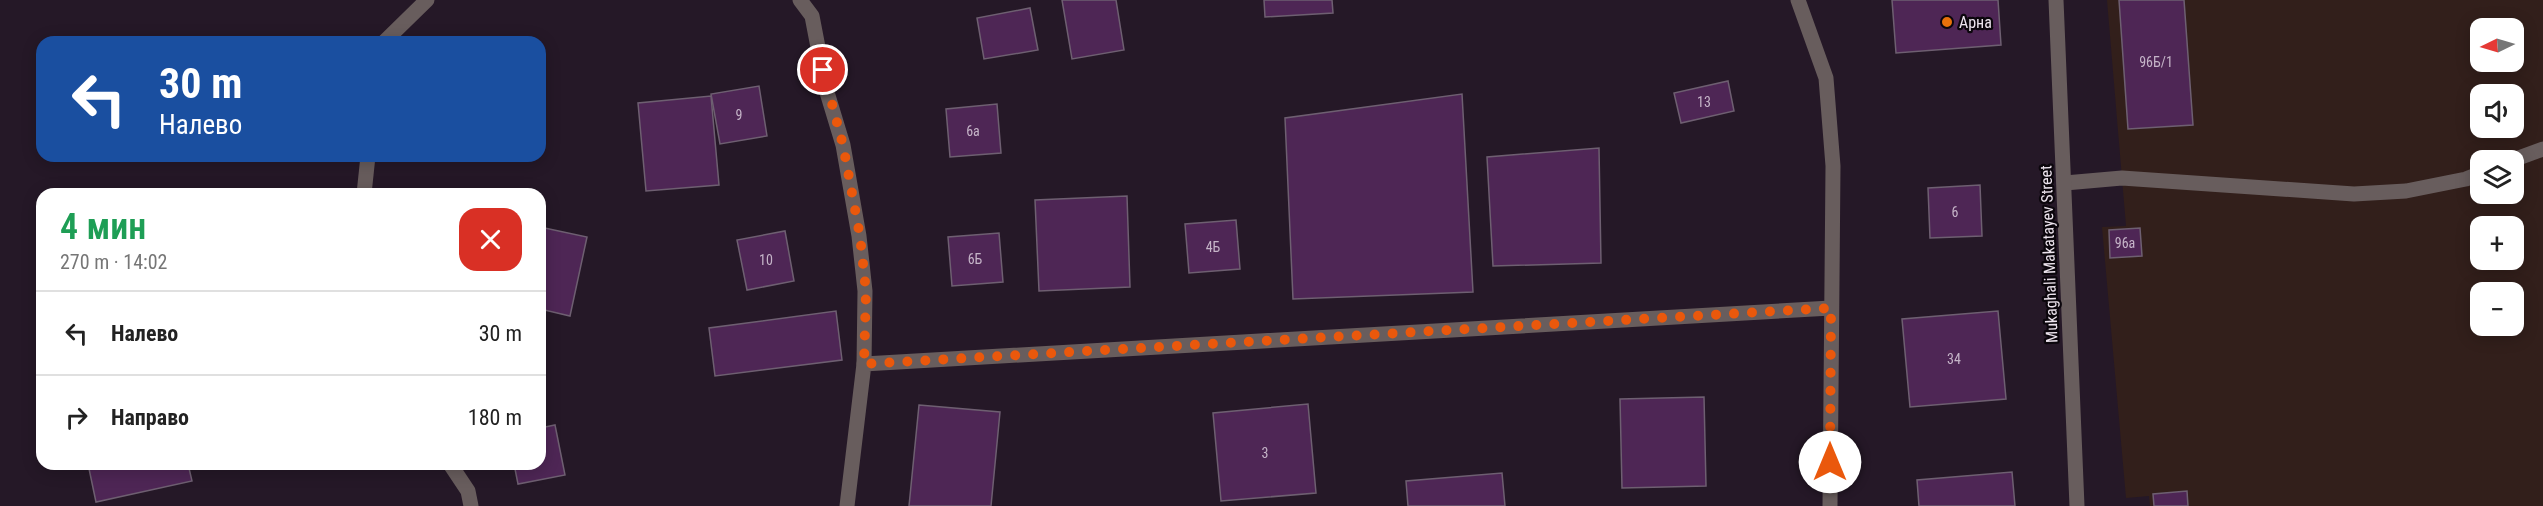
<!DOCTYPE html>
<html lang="ru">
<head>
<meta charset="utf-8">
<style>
  body { margin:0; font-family:"Roboto Condensed",sans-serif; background:#f6f6f6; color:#222; height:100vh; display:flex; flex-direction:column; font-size:22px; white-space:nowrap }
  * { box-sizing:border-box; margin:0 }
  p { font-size:20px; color:#767676 }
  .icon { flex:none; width:33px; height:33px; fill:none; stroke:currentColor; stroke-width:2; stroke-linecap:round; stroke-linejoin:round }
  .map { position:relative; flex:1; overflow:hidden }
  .panel { position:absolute; left:36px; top:188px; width:510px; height:282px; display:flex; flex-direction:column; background:#fff; border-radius:18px; box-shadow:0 3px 15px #0003 }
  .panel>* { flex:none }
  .top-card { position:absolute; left:36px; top:36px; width:510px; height:126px; border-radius:18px; box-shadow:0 3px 15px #0003; background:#1a4fa0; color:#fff; overflow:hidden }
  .needle { width:39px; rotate:265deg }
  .fabs { position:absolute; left:2470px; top:18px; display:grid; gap:12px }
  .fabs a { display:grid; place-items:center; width:54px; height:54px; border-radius:12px; background:#fff; box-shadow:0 3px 15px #0003; font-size:30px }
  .pin { position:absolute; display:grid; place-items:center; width:51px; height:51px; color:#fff; margin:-26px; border:3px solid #fff; border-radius:50%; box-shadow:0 2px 6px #0007 }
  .me { position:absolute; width:66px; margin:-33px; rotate:0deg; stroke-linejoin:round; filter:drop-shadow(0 0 4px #0008) }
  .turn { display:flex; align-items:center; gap:21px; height:126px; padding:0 24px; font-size:27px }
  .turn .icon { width:78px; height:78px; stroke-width:2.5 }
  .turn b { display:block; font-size:42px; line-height:51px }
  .round { display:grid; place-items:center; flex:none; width:63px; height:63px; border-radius:18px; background:#f6f6f6 }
  .head { display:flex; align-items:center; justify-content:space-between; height:102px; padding:0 24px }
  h1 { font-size:36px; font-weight:600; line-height:45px; color:#1e9e55 }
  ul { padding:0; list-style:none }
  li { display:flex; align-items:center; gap:18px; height:84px; padding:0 24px; border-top:2px solid #e0e0e0 }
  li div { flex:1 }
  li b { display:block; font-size:22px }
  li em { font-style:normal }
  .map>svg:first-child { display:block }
  .commercial { fill:#321f1b; fill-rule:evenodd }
  .building { fill:#4e2655; stroke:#6e5f71; stroke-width:1.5 }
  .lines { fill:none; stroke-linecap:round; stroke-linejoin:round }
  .service { stroke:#685d5d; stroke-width:15 }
  .minor { stroke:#685d5d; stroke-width:15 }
  .tertiary { stroke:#685d5d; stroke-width:15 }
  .route { stroke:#ea580c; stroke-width:10; stroke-dasharray:0 18 }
  .food-dot { fill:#e8710a; stroke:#0b060c; stroke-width:2 }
  .labels { text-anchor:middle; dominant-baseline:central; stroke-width:4.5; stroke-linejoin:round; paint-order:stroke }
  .number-label { font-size:14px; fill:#c5b4c8 }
  .poi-label { font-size:16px; fill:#ede4ee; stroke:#0b060c; text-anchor:start }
  .street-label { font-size:16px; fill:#ede4ee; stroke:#0b060c }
</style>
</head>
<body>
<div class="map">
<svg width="2543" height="506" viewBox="0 0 2543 506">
  <rect width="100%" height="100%" fill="#251827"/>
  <path class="commercial" d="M2107 0H2543V506H2150L2149 496 2126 498 2102 227 2126 226ZM2481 28H2514V62H2481ZM2481 94H2514V128H2481ZM2481 160H2514V194H2481ZM2481 226H2514V260H2481ZM2481 292H2514V326H2481Z"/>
  <g class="building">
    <path d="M1062 0H1116L1124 50 1072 59Z"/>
    <path d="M1264 0H1332L1333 13 1265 17Z"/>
    <path d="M1892 0H1998L2001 45 1896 53Z"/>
    <path d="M2119 0H2184L2193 125 2128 129Z"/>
    <path d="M1030 8 1038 50 984 59 977 18Z"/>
    <path d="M1728 81 1734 111 1681 123 1674 93Z"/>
    <path d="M759 86 767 136 720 144 711 94Z"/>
    <path d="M1462 94 1473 292 1293 299 1285 118Z"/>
    <path d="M711 96 719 185 646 191 638 103Z"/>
    <path d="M997 104 1001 153 950 157 946 109Z"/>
    <path d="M1599 148 1601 263 1493 266 1487 157Z"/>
    <path d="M1980 185 1982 236 1930 238 1928 188Z"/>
    <path d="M1127 196 1130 287 1039 291 1035 200Z"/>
    <path d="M1236 220 1240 269 1189 273 1185 224Z"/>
    <path d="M540 227 587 237 570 316 540 309Z"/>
    <path d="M2140 228 2142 256 2110 258 2109 230Z"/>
    <path d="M785 231 794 281 747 290 737 240Z"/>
    <path d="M999 233 1003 282 952 286 948 237Z"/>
    <path d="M836 311 842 360 715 376 709 328Z"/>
    <path d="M1998 311 2006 399 1910 407 1902 319Z"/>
    <path d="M1704 397 1706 486 1622 488 1620 399Z"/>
    <path d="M1308 404 1316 493 1221 501 1213 413Z"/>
    <path d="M919 405 1000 412 991 506H909Z"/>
    <path d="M555 425 565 475 518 484 514 464H540V428Z"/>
    <path d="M88 464H188L192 481 96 502Z"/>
    <path d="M2012 472 2015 506H1919L1917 480Z"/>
    <path d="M1502 473 1505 506H1408L1406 481Z"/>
    <path d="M2187 491 2188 506H2154L2153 494Z"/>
  </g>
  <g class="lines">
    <g class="service">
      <path d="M800 0 812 16 826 89 843 145 859 236 865 291 864 364"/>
      <path d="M384 42 427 0"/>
      <path d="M2513 160 2543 149"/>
      <path d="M2065 183 2122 178 2354 194 2406 191 2466 179 2481 173"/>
      <path d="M364 194 368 156"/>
      <path d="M450 464 468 491 471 506"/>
      <path d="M847 506 864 364 1831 308"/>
    </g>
    <path class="minor" d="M1798 0 1826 78 1833 166 1830 506"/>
    <path class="tertiary" d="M2056 0 2077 506"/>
  </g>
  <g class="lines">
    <path class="route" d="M823 70 843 145 860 236 866 291 864 364 1831 308 1830 462"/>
  </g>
  <circle class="food-dot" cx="1947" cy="22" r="6"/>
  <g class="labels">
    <g class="number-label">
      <text x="2156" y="62">96Б/1</text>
      <text x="1704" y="102">13</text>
      <text x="739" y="115">9</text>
      <text x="973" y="131">6а</text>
      <text x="1955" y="212">6</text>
      <text x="2125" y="243">96а</text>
      <text x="1213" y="247">4Б</text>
      <text x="975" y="259">6Б</text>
      <text x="766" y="260">10</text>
      <text x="1954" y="359">34</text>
      <text x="1265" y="453">3</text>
    </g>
    <g class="poi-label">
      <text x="1959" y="22">Арна</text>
    </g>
    <g class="street-label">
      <text transform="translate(2049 254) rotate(-92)">Mukaghali Makatayev Street</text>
    </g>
  </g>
</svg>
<div class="fabs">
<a><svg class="needle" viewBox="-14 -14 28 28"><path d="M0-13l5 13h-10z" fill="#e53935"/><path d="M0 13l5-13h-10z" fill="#767676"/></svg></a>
<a><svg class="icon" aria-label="sound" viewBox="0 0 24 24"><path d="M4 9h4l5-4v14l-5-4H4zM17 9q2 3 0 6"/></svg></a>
<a><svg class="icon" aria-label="layers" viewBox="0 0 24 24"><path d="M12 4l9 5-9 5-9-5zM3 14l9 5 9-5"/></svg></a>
<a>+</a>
<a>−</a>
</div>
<div class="pin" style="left:823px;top:70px;background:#d93025"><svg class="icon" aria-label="arrive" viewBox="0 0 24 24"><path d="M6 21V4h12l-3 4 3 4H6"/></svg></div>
<svg class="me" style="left:1830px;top:462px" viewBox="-20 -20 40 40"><circle r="19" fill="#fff"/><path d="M0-13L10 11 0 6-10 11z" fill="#ea580c"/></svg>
<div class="top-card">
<div class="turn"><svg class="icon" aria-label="left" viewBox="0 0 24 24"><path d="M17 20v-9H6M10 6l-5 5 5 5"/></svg><div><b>30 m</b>Налево</div></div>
</div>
<section class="panel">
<div class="head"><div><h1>4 мин</h1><p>270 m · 14:02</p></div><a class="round" style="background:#d93025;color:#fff"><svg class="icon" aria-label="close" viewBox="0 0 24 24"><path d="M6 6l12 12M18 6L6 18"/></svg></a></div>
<ul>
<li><svg class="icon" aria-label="left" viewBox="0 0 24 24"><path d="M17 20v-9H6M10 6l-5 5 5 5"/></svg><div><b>Налево</b></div><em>30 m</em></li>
<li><svg class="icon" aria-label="right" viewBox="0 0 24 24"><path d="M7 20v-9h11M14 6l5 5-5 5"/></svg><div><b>Направо</b></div><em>180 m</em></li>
</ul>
</section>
</div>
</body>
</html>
